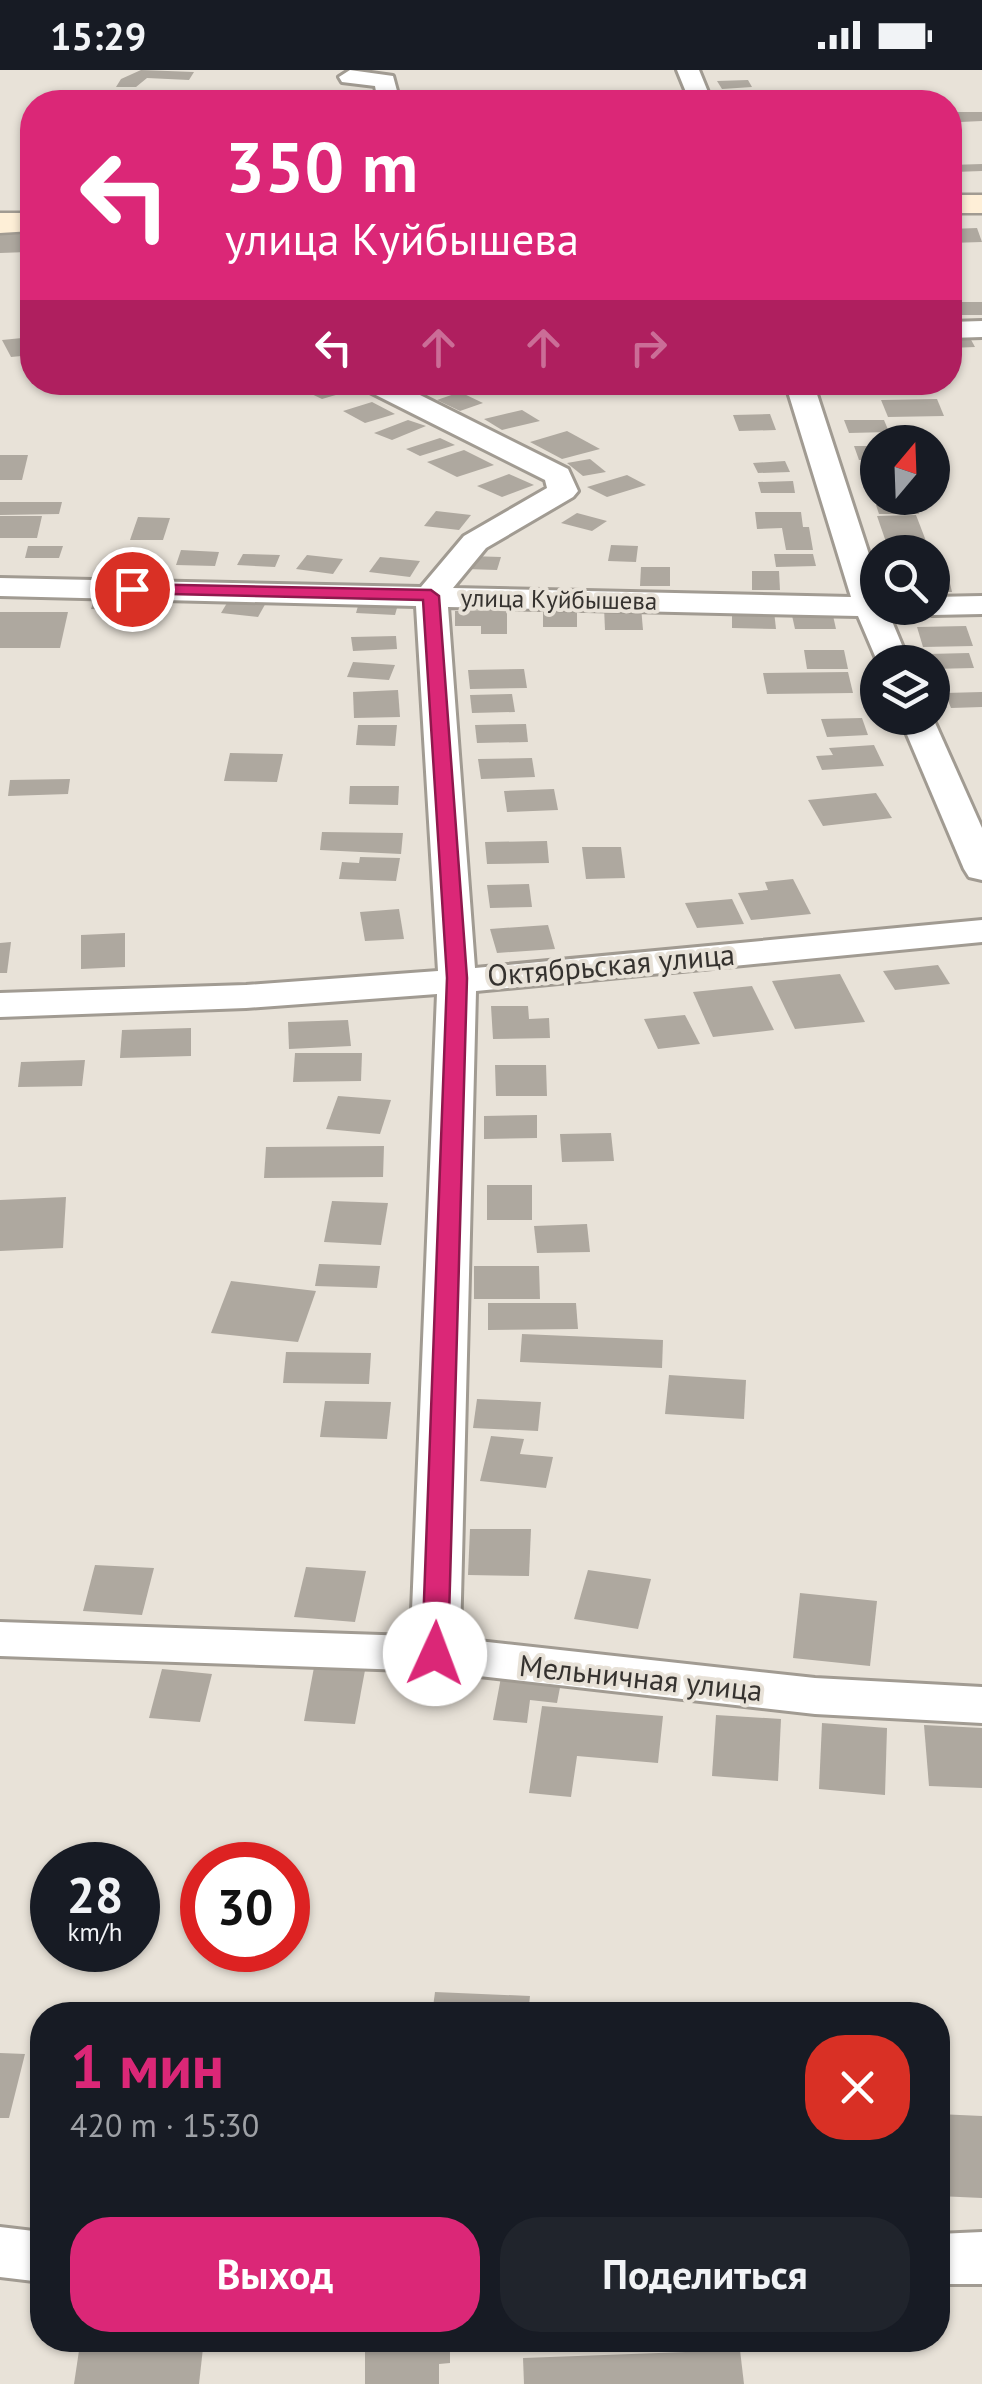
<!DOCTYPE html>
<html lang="ru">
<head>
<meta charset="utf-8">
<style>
  body { margin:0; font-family:"PT Sans",sans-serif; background:#20242c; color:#f1f3f6; height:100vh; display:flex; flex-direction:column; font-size:38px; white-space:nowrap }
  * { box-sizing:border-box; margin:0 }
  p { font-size:32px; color:#9ea1a6 }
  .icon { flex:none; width:55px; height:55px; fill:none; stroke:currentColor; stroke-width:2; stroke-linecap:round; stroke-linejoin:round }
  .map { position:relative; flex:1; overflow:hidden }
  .details { position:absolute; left:30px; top:1932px; width:920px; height:350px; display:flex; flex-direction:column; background:#171b24; border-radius:40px; box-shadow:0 2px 8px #0004 }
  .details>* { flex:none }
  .hud { position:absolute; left:20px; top:20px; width:942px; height:305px; border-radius:40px; box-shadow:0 2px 8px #0004; background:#db2777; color:#fff; overflow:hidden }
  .needle { width:65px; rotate:19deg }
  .fabs { position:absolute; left:860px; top:355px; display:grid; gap:20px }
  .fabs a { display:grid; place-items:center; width:90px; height:90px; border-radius:50%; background:#171b24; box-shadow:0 2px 8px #0004; font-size:50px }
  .speed { position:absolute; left:30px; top:1772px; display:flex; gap:20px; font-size:50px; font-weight:700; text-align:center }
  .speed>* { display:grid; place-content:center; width:130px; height:130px; border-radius:50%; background:#171b24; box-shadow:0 2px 8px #0004; line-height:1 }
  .speed small { font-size:25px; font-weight:400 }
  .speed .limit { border:15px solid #d22; background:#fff; color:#111 }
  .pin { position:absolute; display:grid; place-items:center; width:85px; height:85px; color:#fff; margin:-42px; border:5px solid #fff; border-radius:50%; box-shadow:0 2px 10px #0007 }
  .me { position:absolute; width:110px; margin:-55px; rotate:2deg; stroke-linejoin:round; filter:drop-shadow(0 0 8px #0008) }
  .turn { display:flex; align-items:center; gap:35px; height:210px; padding:0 40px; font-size:45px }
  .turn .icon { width:130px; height:130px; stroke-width:2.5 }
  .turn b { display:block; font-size:70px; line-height:85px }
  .lanes { display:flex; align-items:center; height:95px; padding:0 40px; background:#0003; justify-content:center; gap:50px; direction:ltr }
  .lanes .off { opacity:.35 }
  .round { display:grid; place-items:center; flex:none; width:105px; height:105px; border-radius:40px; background:#20242c }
  .overview { display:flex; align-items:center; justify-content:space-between; height:170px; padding:0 40px }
  h1 { font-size:60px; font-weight:800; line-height:75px; color:#db2777 }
  .cta { display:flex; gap:20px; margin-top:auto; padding:20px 40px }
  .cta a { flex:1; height:115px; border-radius:40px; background:#db2777; color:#fff; font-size:40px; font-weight:800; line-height:115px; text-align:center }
  .cta a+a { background:#20242c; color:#f1f3f6 }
  .status { display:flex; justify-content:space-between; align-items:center; height:70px; padding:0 50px; background:#171b24; direction:ltr }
  .status svg { height:28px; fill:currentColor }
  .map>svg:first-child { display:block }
  .building { fill:#aea89f }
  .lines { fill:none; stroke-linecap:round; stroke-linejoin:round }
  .minor-casing { stroke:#a19b92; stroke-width:6 }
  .secondary-casing { stroke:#a19b92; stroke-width:5 }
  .minor { fill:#fff; fill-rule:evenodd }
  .secondary { fill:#feefd7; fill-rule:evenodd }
  .route { fill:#db2777; stroke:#8e194d; stroke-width:2.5 }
  .labels { text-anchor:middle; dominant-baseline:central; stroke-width:8; stroke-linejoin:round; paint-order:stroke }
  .far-street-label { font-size:25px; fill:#35322f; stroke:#e8e2d8 }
  .street-label { font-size:30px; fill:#35322f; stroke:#e8e2d8 }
</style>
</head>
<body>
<div class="status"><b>15:29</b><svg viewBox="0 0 49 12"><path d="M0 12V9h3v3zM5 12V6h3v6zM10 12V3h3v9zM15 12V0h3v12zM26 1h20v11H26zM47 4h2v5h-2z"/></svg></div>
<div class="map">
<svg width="982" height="2314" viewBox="0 0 982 2314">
  <rect width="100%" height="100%" fill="#e8e2d8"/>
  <g class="building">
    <path d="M141 0 194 2 189 10 147 8 136 17H116L121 9Z"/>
    <path d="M748 10 752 17 722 19 717 11Z"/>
    <path d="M955 42H982V51L960 52Z"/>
    <path d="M982 94V101L954 102 950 95Z"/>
    <path d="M977 158 982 172 950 173V159Z"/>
    <path d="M31 162 28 182 0 183V163Z"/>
    <path d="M950 232H982V245H951Z"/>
    <path d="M969 266 975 277 950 278V267Z"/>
    <path d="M32 267V285L11 287 2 270Z"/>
    <path d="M328 312 346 322 322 329 301 319Z"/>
    <path d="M708 312H749L751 321 710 322Z"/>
    <path d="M831 312H869L873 321 835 322Z"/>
    <path d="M460 322 483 333 460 341 437 330Z"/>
    <path d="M937 329 944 346 888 347 881 330Z"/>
    <path d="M372 332 395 344 365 353 343 341Z"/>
    <path d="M522 340 540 351 502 360 484 349Z"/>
    <path d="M770 344 776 360 739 361 733 345Z"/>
    <path d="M408 350 426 356 392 370 374 363Z"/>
    <path d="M844 350H884L889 362 849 363Z"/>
    <path d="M567 361 600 379 562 389 530 372Z"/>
    <path d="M440 368 455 375 420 386 406 379Z"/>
    <path d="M854 376H878V390H859Z"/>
    <path d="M464 380 494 395 457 407 427 392Z"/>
    <path d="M0 385H28L22 410H0Z"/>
    <path d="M590 389 606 402 583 406 567 393Z"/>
    <path d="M785 391 790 402 758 403 753 393Z"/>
    <path d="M509 404 534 415 502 427 477 416Z"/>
    <path d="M627 405 646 415 607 427 587 417Z"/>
    <path d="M793 411 795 423H761L758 412Z"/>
    <path d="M0 432H62L59 444 0 445Z"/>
    <path d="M876 435H915L919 444H879Z"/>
    <path d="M436 441 471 445 459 460 424 456Z"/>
    <path d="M755 442H801L803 457H809L813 480H786L782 458 757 459Z"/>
    <path d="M577 443 607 451 592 461 561 453Z"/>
    <path d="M916 445 926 471 886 472 877 446Z"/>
    <path d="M0 446H42L37 468H0Z"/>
    <path d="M138 447 170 448 163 470H130Z"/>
    <path d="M611 475 638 476 636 492 608 491Z"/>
    <path d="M28 476H63L59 488H25Z"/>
    <path d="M181 480 219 482 215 496 176 495Z"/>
    <path d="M243 484 280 485 275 497 237 495Z"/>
    <path d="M774 484H813L816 496 776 497Z"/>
    <path d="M307 485 343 489 333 504 296 499Z"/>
    <path d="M470 486 501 487 497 500 466 499Z"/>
    <path d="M380 487 420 491 410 507 369 502Z"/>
    <path d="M641 497H670V516H640Z"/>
    <path d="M752 501H779L780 520H752Z"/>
    <path d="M932 508 949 509 952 522H932Z"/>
    <path d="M97 522 156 524 151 541 91 539Z"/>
    <path d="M230 528 267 531 258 547 221 543Z"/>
    <path d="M360 529 399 531 395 545 356 543Z"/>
    <path d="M604 537H641L643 560H605Z"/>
    <rect x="543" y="538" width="34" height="19"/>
    <path d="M732 540 774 541 776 559 732 558Z"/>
    <path d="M455 541H507V564H481V556H455Z"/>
    <path d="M791 541H832L836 559H795Z"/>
    <path d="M0 542H68L60 578H0Z"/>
    <path d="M966 556 973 576 923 577 917 557Z"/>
    <path d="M396 566 397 579 353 581 351 567Z"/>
    <path d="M804 580H844L848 599H807Z"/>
    <path d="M969 583 974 598 932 599 928 584Z"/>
    <path d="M353 592 395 595 389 610 347 607Z"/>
    <path d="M524 599 527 618 470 619 468 600Z"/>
    <path d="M848 602 853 623 767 624 763 603Z"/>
    <path d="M398 620 400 647 354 648 353 622Z"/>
    <path d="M982 622V637L951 638 945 623Z"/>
    <path d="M512 624 515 642 472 643 470 625Z"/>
    <path d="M862 648 868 665 827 667 821 649Z"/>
    <path d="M526 654 528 672 477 673 475 655Z"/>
    <path d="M358 655H397L395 676 356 675Z"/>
    <path d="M874 675 884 696 822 700 816 686 833 685 829 678Z"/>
    <path d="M230 683 283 684 277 712 224 711Z"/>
    <path d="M532 688 535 707 481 709 478 689Z"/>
    <path d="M70 709 68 724 8 726 10 710Z"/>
    <path d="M350 716H399L398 735 349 734Z"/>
    <path d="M554 719 558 740 507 742 504 721Z"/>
    <path d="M876 723 892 748 823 756 808 730Z"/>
    <path d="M322 762 403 763 401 784 320 780Z"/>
    <path d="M547 771 549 793 487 794 485 772Z"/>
    <path d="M582 777H621L625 808 586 809Z"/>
    <path d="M360 787 400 788 396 811 339 809 342 792 359 793Z"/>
    <path d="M793 809 811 844 751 850 738 823 768 820 765 812Z"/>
    <path d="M529 814 532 837 490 838 487 815Z"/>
    <path d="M732 829 744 854 697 858 685 833Z"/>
    <path d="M399 839 404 869 365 871 360 842Z"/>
    <path d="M548 855 555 879 497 883 490 859Z"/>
    <path d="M125 863V897L81 899V865Z"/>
    <path d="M11 872 7 903H0V873Z"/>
    <path d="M938 895 950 914 895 920 883 901Z"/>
    <path d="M840 904 865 952 795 959 772 911Z"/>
    <path d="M752 916 774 960 713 967 693 922Z"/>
    <path d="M491 936H528L529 949 549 948 550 968 493 969Z"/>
    <path d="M685 945 700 974 658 979 644 949Z"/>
    <path d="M348 950 351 976 289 979 288 952Z"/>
    <path d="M191 958V986L120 988 122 960Z"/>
    <path d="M295 983H362L361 1011 293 1012Z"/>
    <path d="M85 990 82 1016 18 1017 21 992Z"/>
    <path d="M495 995H546L547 1026H496Z"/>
    <path d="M338 1026 391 1030 380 1064 326 1059Z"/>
    <path d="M537 1045V1068L484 1069V1046Z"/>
    <path d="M611 1063 614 1091 562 1092 560 1064Z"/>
    <path d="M384 1076 383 1107 264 1108 266 1077Z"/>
    <rect x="487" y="1115" width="45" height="35"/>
    <path d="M66 1127 63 1178 0 1181V1130Z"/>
    <path d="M332 1131 388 1133 381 1175 324 1172Z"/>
    <path d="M587 1154 590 1182 537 1183 534 1156Z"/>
    <path d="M319 1194 380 1196 377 1218 315 1216Z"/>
    <path d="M474 1196H539L540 1229H474Z"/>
    <path d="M231 1211 316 1221 298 1272 211 1263Z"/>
    <path d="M488 1233H576L578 1259 488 1260Z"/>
    <path d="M522 1264 663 1270 662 1298 520 1292Z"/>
    <path d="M286 1282 371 1283 369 1314 283 1313Z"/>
    <path d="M669 1305 746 1310 744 1349 665 1344Z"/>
    <path d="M477 1329 541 1332 538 1361 473 1358Z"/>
    <path d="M325 1331 391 1332 387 1369 320 1367Z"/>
    <path d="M491 1366 524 1369 520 1384 553 1387 546 1418 480 1411Z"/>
    <path d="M470 1459H531L529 1506 468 1505Z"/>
    <path d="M95 1495 154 1498 142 1545 83 1541Z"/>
    <path d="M306 1497 366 1501 355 1552 294 1547Z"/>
    <path d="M588 1500 651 1509 638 1559 574 1549Z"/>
    <path d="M800 1523 877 1531 870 1596 793 1588Z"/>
    <path d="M315 1592 366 1595 355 1654 304 1651Z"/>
    <path d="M162 1599 212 1604 200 1652 149 1648Z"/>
    <path d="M502 1602 562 1607 557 1633 530 1630 527 1653 493 1650Z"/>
    <path d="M542 1636 663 1646 658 1693 577 1686 571 1727 529 1723Z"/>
    <path d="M716 1645 781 1649 778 1711 712 1706Z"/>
    <path d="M822 1653 887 1658 885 1725 819 1719Z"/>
    <path d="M924 1655 982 1658V1718L929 1716Z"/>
    <path d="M435 1922 530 1926 528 1945H432Z"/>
    <path d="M0 1983 25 1984 9 2048H0Z"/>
    <path d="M938 2044 982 2046V2128L938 2126Z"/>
    <path d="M365 2270H450V2293L439 2294V2314H365Z"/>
    <path d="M80 2274 203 2278 199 2314H74Z"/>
    <path d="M740 2280 744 2314H524L523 2288Z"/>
  </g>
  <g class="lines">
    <g class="minor-casing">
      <g id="minor">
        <path d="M350 0 393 6 400 32H378L375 16 342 12 339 7Z"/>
        <path d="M677 0H699L712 32H690Z"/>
        <path d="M982 251V267L950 268V252Z"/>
        <path d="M359 312H394L568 399 578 421 573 427 486 478 453 518 851 527 785 312H813L878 512V538H893L889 544 909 592 878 593 858 546 448 537 475 898 982 850V872L476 921 460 1569 815 1608 982 1617V1653L815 1644 435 1601 0 1586V1552L411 1566 437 924 246 938 0 947V923L246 915 438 901 416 536 0 526V508L421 517 464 466 547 418 545 410 362 318Z"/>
        <path d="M982 526V544L932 545 917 538H932V527Z"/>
        <path d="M932 646 982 758V810L969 807 964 799 900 648Z"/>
        <path d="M0 2157 42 2162V2212L0 2207Z"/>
        <path d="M982 2162V2214H938V2164Z"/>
      </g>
    </g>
    <g class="secondary-casing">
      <g id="secondary">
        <rect x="950" y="125" width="32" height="18"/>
        <path d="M0 143H32V161L0 163Z"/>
      </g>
    </g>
    <use href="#minor" class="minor"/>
    <use href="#secondary" class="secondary"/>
  </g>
  <path class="route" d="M132 514 431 520 439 526 467 908 448 1584 444 1591H426L422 1584 447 908 423 530 127 523 124 519Z"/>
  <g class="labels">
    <g class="far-street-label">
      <text transform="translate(559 529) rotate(1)">улица Куйбышева</text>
    </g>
    <g class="street-label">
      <text transform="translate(611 894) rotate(-5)">Октябрьская улица</text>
      <text transform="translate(641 1607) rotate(6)">Мельничная улица</text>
    </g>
  </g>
</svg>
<div class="fabs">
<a><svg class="needle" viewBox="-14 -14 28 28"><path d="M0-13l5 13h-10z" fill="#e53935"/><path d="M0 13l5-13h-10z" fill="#9ea1a6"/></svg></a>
<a><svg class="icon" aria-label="search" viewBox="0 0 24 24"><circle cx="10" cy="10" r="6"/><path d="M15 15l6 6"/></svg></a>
<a><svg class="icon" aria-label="layers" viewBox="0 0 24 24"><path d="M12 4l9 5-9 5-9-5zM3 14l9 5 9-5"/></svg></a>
</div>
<div class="speed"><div>28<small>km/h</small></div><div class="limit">30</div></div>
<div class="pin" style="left:132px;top:519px;background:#d93025"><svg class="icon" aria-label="arrive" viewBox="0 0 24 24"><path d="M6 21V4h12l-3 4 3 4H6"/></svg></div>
<svg class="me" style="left:435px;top:1584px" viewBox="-20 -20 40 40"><circle r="19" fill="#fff"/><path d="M0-13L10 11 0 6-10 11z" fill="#db2777"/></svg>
<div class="hud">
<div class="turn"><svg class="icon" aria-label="left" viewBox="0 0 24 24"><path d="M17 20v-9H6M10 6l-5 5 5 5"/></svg><div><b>350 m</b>улица Куйбышева</div></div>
<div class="lanes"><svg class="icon" aria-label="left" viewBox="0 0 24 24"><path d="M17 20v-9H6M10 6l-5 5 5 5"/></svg><svg class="icon off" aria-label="ahead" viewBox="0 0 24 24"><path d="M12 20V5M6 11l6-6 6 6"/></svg><svg class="icon off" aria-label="ahead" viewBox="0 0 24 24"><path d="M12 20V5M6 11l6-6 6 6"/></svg><svg class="icon off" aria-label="right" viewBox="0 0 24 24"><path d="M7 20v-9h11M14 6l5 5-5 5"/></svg></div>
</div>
<section class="details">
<div class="overview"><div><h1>1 мин</h1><p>420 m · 15:30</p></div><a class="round" style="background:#d93025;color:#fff"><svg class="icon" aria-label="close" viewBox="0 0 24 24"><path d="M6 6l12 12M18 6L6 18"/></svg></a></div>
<div class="cta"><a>Выход</a><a>Поделиться</a></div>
</section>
</div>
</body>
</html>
